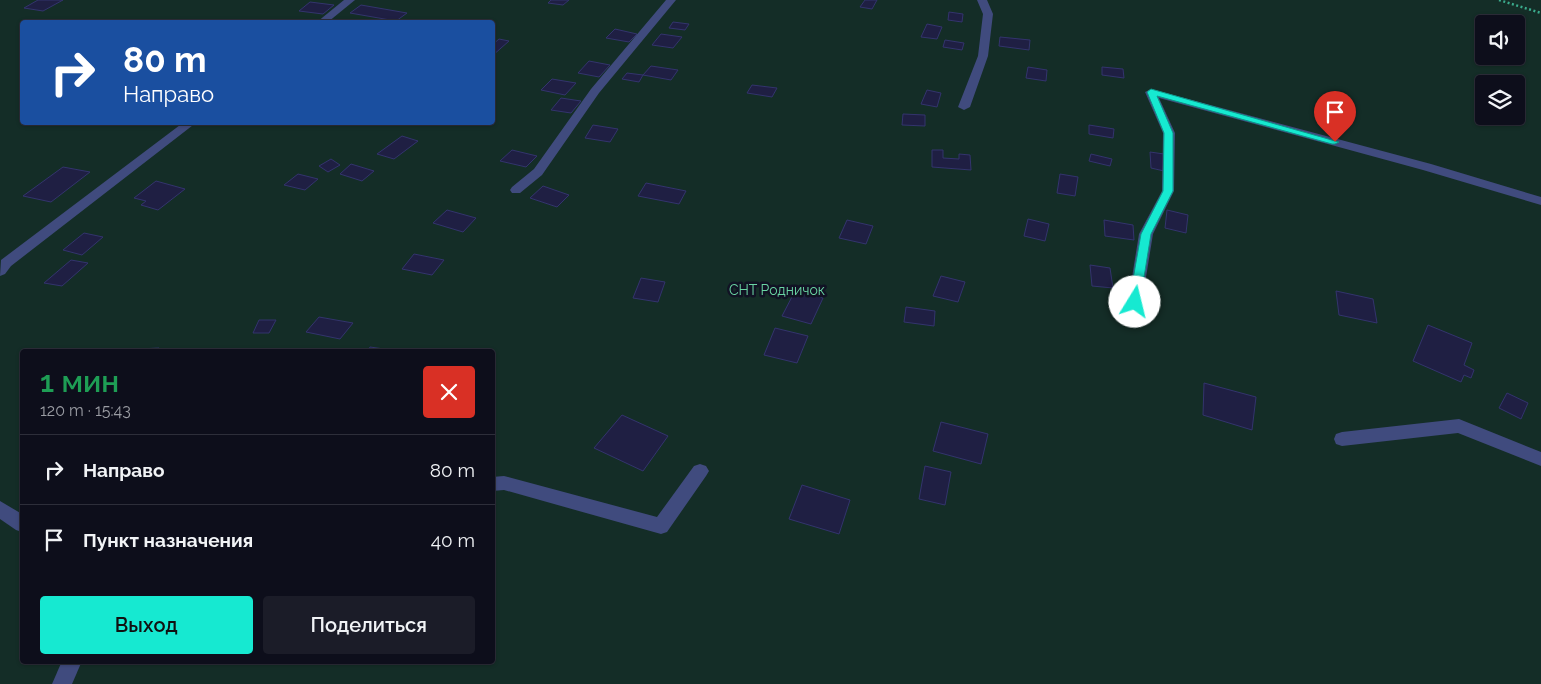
<!DOCTYPE html>
<html lang="ru">
<head>
<meta charset="utf-8">
<style>
  body { margin:0; font-family:Raleway,sans-serif; background:#1b1c28; color:#f1f3f6; height:100vh; display:flex; flex-direction:column; font-size:19px; white-space:nowrap }
  * { box-sizing:border-box; margin:0 }
  p { font-size:16px; color:#9a9ca3 }
  .icon { flex:none; width:28px; height:28px; fill:none; stroke:currentColor; stroke-width:2; stroke-linecap:round; stroke-linejoin:round }
  .map { position:relative; flex:1; overflow:hidden }
  .sheet { position:absolute; left:20px; top:349px; width:475px; height:315px; display:flex; flex-direction:column; background:#0d0e1b; border-radius:5px; box-shadow:0 1px 4px #0004,0 0 0 1px #2d2e3a }
  .sheet>* { flex:none }
  .banner { position:absolute; left:20px; top:20px; width:475px; height:105px; border-radius:5px; box-shadow:0 1px 4px #0004,0 0 0 1px #2d2e3a; background:#1a4fa0; color:#fff; overflow:hidden }
  .tools { position:absolute; left:1475px; top:15px; display:grid; gap:10px }
  .tools a { display:grid; place-items:center; width:50px; height:50px; border-radius:5px; background:#0d0e1b; box-shadow:0 1px 4px #0004,0 0 0 1px #2d2e3a; font-size:25px }
  .pin { position:absolute; display:grid; place-items:center; width:42px; height:42px; color:#fff; margin:-51px -21px; border-radius:50% 50% 50% 0; rotate:-45deg; box-shadow:0 0 5px #0007 }
  .pin .icon { rotate:45deg }
  .me { position:absolute; width:55px; margin:-28px; rotate:9deg; stroke-linejoin:round; filter:drop-shadow(0 0 4px #0008) }
  .turn { display:flex; align-items:center; gap:18px; height:105px; padding:0 20px; font-size:22px }
  .turn .icon { width:65px; height:65px; stroke-width:2.5 }
  .turn b { display:block; font-size:35px; line-height:42px }
  .round { display:grid; place-items:center; flex:none; width:52px; height:52px; border-radius:5px; background:#1b1c28 }
  .summary { display:flex; align-items:center; justify-content:space-between; height:85px; padding:0 20px }
  h1 { font-size:30px; font-weight:600; line-height:38px; color:#1e9e55 }
  .action { display:flex; gap:10px; margin-top:auto; padding:10px 20px }
  .action a { flex:1; height:58px; border-radius:5px; background:#16e9d1; color:#111; font-size:20px; font-weight:600; line-height:58px; text-align:center }
  .action a+a { background:#1b1c28; color:#f1f3f6 }
  ul { padding:0; list-style:none }
  li { display:flex; align-items:center; gap:15px; height:70px; padding:0 20px; border-top:1px solid #2d2e3a }
  li div { flex:1 }
  li b { display:block; font-size:19px }
  li em { font-style:normal }
  .map>svg:first-child { display:block }
  .green { fill:#142d27; fill-rule:evenodd }
  .building { fill:#1f1f43; stroke:#33346d }
  .lines { fill:none; stroke-linecap:round; stroke-linejoin:round }
  .path { stroke:#3bac8d; stroke-width:2.5; stroke-dasharray:2 2.5; stroke-linecap:butt }
  .minor { fill:#404b7e; fill-rule:evenodd }
  .route { fill:#16e9d1; stroke:#0e9788 }
  .labels { text-anchor:middle; dominant-baseline:central; stroke-width:5; stroke-linejoin:round; paint-order:stroke }
  .park-label { font-size:14px; fill:#6ad5a3; stroke:#111224 }
</style>
</head>
<body>
<div class="map">
<svg width="1541" height="684" viewBox="0 0 1541 684">
  <rect width="100%" height="100%" fill="#111224"/>
  <path class="green" d="M0 0H1541V684H0ZM22 22H492V122H22ZM1484 24H1516V56H1484ZM1484 84H1516V116H1484ZM22 351H492V661H22Z"/>
  <g class="building">
    <path d="M38 0H63L43 11 24 8Z"/>
    <path d="M551 0H569L563 5 548 3Z"/>
    <path d="M865 0H877L872 9 860 7Z"/>
    <path d="M310 2 334 5 323 14 299 11Z"/>
    <path d="M361 5 407 13 396 21 350 13Z"/>
    <path d="M949 12 963 14 962 22 948 20Z"/>
    <path d="M673 22 689 24 685 30 669 28Z"/>
    <path d="M927 24 942 27 937 39 921 37Z"/>
    <path d="M615 29 637 34 629 42 606 38Z"/>
    <path d="M661 34 682 37 673 48 652 45Z"/>
    <path d="M1000 37 1030 40 1029 50 999 46Z"/>
    <path d="M499 39 509 41 492 56V45Z"/>
    <path d="M945 40 964 43 962 50 943 47Z"/>
    <path d="M589 61 610 65 599 77 578 73Z"/>
    <path d="M651 66 678 70 671 80 643 75Z"/>
    <path d="M1028 67 1047 70 1046 81 1026 78Z"/>
    <path d="M1102 67 1123 69 1124 78 1102 75Z"/>
    <path d="M627 73 643 75 639 82 622 79Z"/>
    <path d="M552 79 576 83 565 95 541 90Z"/>
    <path d="M752 85 777 88 772 97 747 93Z"/>
    <path d="M927 90 941 93 937 107 921 104Z"/>
    <path d="M561 98 581 101 571 113 551 110Z"/>
    <path d="M903 114 925 115V126L902 125Z"/>
    <path d="M593 125 618 129 610 142 585 138Z"/>
    <path d="M1089 125 1114 129 1113 138 1089 134Z"/>
    <path d="M402 136 418 141 394 159 377 154Z"/>
    <path d="M512 150 537 156 526 167 500 161Z"/>
    <path d="M932 150H943V158L959 159V154L970 155 971 170 932 167Z"/>
    <path d="M1150 152 1164 154V171L1151 168Z"/>
    <path d="M1091 154 1112 159 1110 166 1089 161Z"/>
    <path d="M331 159 340 165 328 172 319 166Z"/>
    <path d="M351 164 374 171 362 181 340 174Z"/>
    <path d="M63 167 90 172 51 202 23 196Z"/>
    <path d="M298 174 318 179 305 190 284 185Z"/>
    <path d="M1060 174 1078 177 1075 196 1057 193Z"/>
    <path d="M156 181 185 189 158 210 141 205 146 201 134 198Z"/>
    <path d="M646 183 686 191 679 204 638 196Z"/>
    <path d="M543 186 569 195 557 207 530 198Z"/>
    <path d="M447 210 476 218 463 232 433 223Z"/>
    <path d="M1167 210 1188 215 1186 233 1165 228Z"/>
    <path d="M1028 219 1049 224 1045 241 1024 236Z"/>
    <path d="M847 220 873 226 866 244 839 238Z"/>
    <path d="M1104 220 1133 225 1134 240 1105 236Z"/>
    <path d="M84 233 103 237 82 255 63 250Z"/>
    <path d="M414 254 444 260 432 275 402 269Z"/>
    <path d="M71 260 88 263 62 286 44 283Z"/>
    <path d="M1090 265 1110 268 1113 288 1092 286Z"/>
    <path d="M941 276 965 282 958 302 933 296Z"/>
    <path d="M641 278 665 282 658 302 633 298Z"/>
    <path d="M795 291 823 298 811 324 782 316Z"/>
    <path d="M1336 291 1373 299 1377 323 1339 315Z"/>
    <path d="M906 307 935 311 934 326 904 322Z"/>
    <path d="M319 317 353 323 340 339 306 332Z"/>
    <path d="M259 320H276L269 333H253Z"/>
    <path d="M1428 325 1472 343 1464 365 1474 370 1471 378 1464 375 1461 382 1413 361Z"/>
    <path d="M775 328 808 336 797 363 764 355Z"/>
    <path d="M370 347 398 351H368Z"/>
    <path d="M159 348 157 351H138L139 349Z"/>
    <path d="M1204 383 1256 397 1252 430 1203 415Z"/>
    <path d="M1507 393 1528 403 1521 419 1499 408Z"/>
    <path d="M622 415 668 436 643 471 594 448Z"/>
    <path d="M941 422 988 434 981 464 933 451Z"/>
    <path d="M925 466 951 472 945 505 919 499Z"/>
    <path d="M802 485 850 500 839 534 789 519Z"/>
  </g>
  <g class="lines">
    <path class="path" d="M1499 0 1541 13"/>
    <g class="minor">
      <path d="M344 0H355L328 22H317Z"/>
      <path d="M666 0H676L599 93 542 175 520 193H512L510 190 512 187 534 169 591 89Z"/>
      <path d="M977 0H987L993 14 988 56 970 107 964 110 958 107 978 56 983 14Z"/>
      <path d="M1151 89 1431 164 1541 197V205L1423 170 1159 98 1175 133 1174 191 1153 234 1142 302 1140 306H1130L1128 302 1139 234 1162 191 1163 133 1145 92Z"/>
      <path d="M184 122H197L11 266 5 274 0 276 1 260Z"/>
      <path d="M1459 419 1541 452V466L1458 433 1342 446 1336 444 1334 439 1336 434 1342 432Z"/>
      <path d="M700 464 706 466 709 471 706 476 667 532 661 534 504 490 492 491V477L504 476 657 517 694 466Z"/>
      <path d="M0 501 22 514V532L16 530 0 519Z"/>
      <path d="M62 661H82L72 684H52Z"/>
    </g>
  </g>
  <path class="route" d="M1151 89 1339 142 1335 144H1332L1157 96 1173 133V191L1151 234 1140 302 1135 306 1129 302 1141 234 1163 191 1164 133 1147 92Z"/>
  <g class="labels">
    <g class="park-label">
      <text x="777" y="290">СНТ Родничок</text>
    </g>
  </g>
</svg>
<div class="tools">
<a><svg class="icon" aria-label="sound" viewBox="0 0 24 24"><path d="M4 9h4l5-4v14l-5-4H4zM17 9q2 3 0 6"/></svg></a>
<a><svg class="icon" aria-label="layers" viewBox="0 0 24 24"><path d="M12 4l9 5-9 5-9-5zM3 14l9 5 9-5"/></svg></a>
</div>
<div class="pin" style="left:1335px;top:142px;background:#d93025"><svg class="icon" aria-label="arrive" viewBox="0 0 24 24"><path d="M6 21V4h12l-3 4 3 4H6"/></svg></div>
<svg class="me" style="left:1135px;top:302px" viewBox="-20 -20 40 40"><circle r="19" fill="#fff"/><path d="M0-13L10 11 0 6-10 11z" fill="#16e9d1"/></svg>
<div class="banner">
<div class="turn"><svg class="icon" aria-label="right" viewBox="0 0 24 24"><path d="M7 20v-9h11M14 6l5 5-5 5"/></svg><div><b>80 m</b>Направо</div></div>
</div>
<section class="sheet">
<div class="summary"><div><h1>1 мин</h1><p>120 m · 15:43</p></div><a class="round" style="background:#d93025;color:#fff"><svg class="icon" aria-label="close" viewBox="0 0 24 24"><path d="M6 6l12 12M18 6L6 18"/></svg></a></div>
<ul>
<li><svg class="icon" aria-label="right" viewBox="0 0 24 24"><path d="M7 20v-9h11M14 6l5 5-5 5"/></svg><div><b>Направо</b></div><em>80 m</em></li>
<li><svg class="icon" aria-label="arrive" viewBox="0 0 24 24"><path d="M6 21V4h12l-3 4 3 4H6"/></svg><div><b>Пункт назначения</b></div><em>40 m</em></li>
</ul>
<div class="action"><a>Выход</a><a>Поделиться</a></div>
</section>
</div>
</body>
</html>
